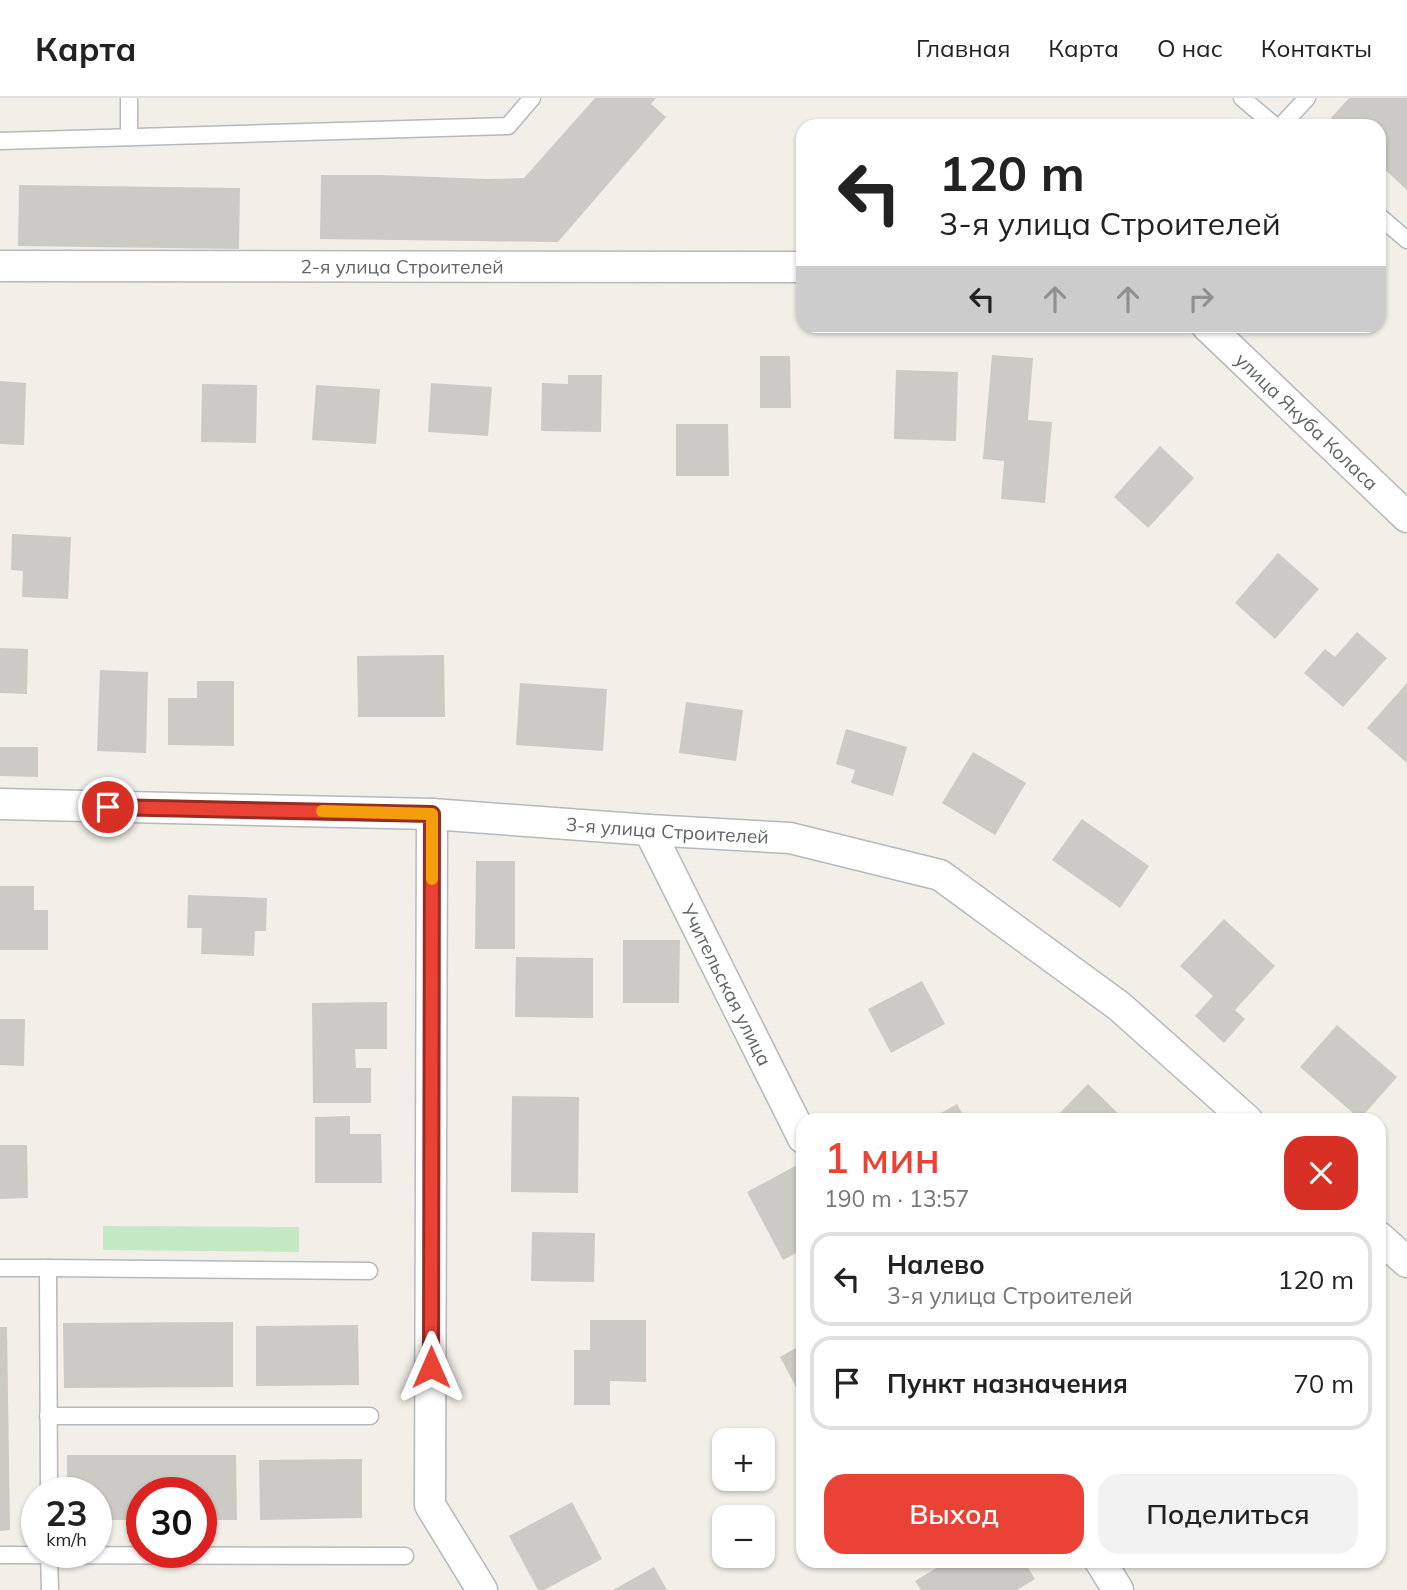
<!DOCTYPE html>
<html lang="ru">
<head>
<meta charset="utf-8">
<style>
  body { margin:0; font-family:Mulish,sans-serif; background:#f2f2f2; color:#222; height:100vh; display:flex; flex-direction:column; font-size:26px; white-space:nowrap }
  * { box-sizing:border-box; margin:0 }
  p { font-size:23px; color:#767676 }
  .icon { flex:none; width:38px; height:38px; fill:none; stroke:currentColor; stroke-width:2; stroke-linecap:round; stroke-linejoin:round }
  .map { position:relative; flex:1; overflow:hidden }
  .side { position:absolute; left:796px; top:1015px; width:590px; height:455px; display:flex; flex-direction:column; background:#fff; border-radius:21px; box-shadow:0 2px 5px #0004 }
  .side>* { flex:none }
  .banner { position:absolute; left:796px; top:21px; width:590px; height:214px; border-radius:21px; box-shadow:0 2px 5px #0004; background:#fff; color:#222; overflow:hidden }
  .buttons { position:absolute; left:712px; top:1330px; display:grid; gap:14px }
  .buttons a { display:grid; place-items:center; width:63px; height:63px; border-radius:14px; background:#fff; box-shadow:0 2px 5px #0004; font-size:35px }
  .speed { position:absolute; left:21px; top:1379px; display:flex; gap:14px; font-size:35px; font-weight:700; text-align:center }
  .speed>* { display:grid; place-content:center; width:91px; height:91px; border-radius:50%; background:#fff; box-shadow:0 2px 5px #0004; line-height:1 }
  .speed small { font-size:18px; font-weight:400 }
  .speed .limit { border:10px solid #d22; background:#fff; color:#111 }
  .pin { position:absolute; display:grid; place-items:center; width:60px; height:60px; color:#fff; margin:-30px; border:4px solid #fff; border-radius:50%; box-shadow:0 2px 7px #0007 }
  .me { position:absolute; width:77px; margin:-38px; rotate:0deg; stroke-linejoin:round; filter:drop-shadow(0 0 5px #0008) }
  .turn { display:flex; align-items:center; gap:24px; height:147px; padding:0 28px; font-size:32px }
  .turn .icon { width:91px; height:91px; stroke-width:2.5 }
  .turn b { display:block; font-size:49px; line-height:60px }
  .lanes { display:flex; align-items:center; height:66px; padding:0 28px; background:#0003; justify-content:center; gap:35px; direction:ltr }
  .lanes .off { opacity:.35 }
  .round { display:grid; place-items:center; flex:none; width:74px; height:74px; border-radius:21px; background:#f2f2f2 }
  .head { display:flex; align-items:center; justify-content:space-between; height:119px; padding:0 28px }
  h1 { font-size:42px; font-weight:600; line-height:52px; color:#ea4335 }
  .primary-button { display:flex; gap:14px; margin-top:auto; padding:14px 28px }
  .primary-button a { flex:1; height:80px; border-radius:21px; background:#ea4335; color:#fff; font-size:28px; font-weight:600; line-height:80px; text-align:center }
  .primary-button a+a { background:#f2f2f2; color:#222 }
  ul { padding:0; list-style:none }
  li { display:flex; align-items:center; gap:21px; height:94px; margin:0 14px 10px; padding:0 14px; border:4px solid #e0e0e0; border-radius:21px }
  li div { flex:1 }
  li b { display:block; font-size:26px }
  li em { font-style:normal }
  header { display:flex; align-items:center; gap:42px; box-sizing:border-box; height:98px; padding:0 35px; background:#fff; border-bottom:2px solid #e0e0e0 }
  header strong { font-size:33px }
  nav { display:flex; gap:38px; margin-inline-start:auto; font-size:24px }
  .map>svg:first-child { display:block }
  .green { fill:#c5e8c5 }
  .building { fill:#cccac5 }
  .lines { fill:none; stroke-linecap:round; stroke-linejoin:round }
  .service-casing { stroke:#b5b8bc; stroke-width:19 }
  .minor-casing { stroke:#b5b8bc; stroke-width:33 }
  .service { stroke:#fff; stroke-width:16 }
  .minor { stroke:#fff; stroke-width:30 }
  .route-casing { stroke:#982c22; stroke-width:18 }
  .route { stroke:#ea4335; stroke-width:12 }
  .slow { stroke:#f59e0b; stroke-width:12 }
  .labels { text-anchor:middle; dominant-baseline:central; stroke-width:5; stroke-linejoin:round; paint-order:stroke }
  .street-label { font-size:19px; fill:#5f6368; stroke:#fff }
</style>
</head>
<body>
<header>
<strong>Карта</strong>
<nav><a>Главная</a><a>Карта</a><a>О нас</a><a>Контакты</a></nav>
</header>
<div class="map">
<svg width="1407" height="1492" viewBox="0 0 1407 1492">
  <rect width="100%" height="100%" fill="#f1efe8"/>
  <path class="green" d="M103 1128 299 1129V1154L103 1152Z"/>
  <g class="building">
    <path d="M595 0H656L651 6 666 19 558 144 320 141 321 77H380L488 81 524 80Z"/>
    <path d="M1349 0H1407V92L1379 66V28H1339L1331 20Z"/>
    <path d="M19 87 240 90 239 151 18 148Z"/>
    <path d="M992 257 1033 260 1028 322 1052 324 1045 405 1001 401 1004 363 983 361Z"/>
    <path d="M760 258H790L791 310H760Z"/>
    <path d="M896 272 958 274 956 343 894 341Z"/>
    <path d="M568 277H602L601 334 541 333 542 285 568 286Z"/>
    <path d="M0 283 26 285 24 347 0 346Z"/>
    <path d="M431 285 492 289 488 338 428 334Z"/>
    <path d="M202 286 257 287 256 345 201 344Z"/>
    <path d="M316 287 380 291 376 346 312 342Z"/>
    <path d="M676 326H728L729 378H676Z"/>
    <path d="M1160 348 1194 380 1148 430 1114 399Z"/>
    <path d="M12 436 71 439 68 501 22 499 23 473 11 472Z"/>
    <path d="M1278 455 1319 491 1275 541 1235 505Z"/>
    <path d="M1357 534 1387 560 1343 609 1304 575 1325 551 1335 559Z"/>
    <path d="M0 550 28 551 27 596 0 595Z"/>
    <path d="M444 557 445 619H358L357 558Z"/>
    <path d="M100 572 148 574 146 655 97 653Z"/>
    <path d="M197 583H234V648L168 647V600H197Z"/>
    <path d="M520 585 607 591 603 653 516 647Z"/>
    <path d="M1407 585V665L1367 630Z"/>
    <path d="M686 604 743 612 736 663 679 655Z"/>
    <path d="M846 631 907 649 893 698 851 685 855 672 836 666Z"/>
    <path d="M0 649H38V679L0 678Z"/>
    <path d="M973 654 1026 685 995 737 942 705Z"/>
    <path d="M1082 721 1149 768 1120 810 1052 762Z"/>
    <path d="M476 763H515V851H475Z"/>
    <path d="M0 788H34V812H48V852H0Z"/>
    <path d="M188 797 267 800 266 833H255L254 858 201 856 202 830H187Z"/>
    <path d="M1224 821 1275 868 1235 912 1245 921 1224 945 1195 918 1213 898 1180 868Z"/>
    <path d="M623 842H680L679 905H623Z"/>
    <path d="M516 859 593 860V920L515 919Z"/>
    <path d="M922 883 945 926 891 955 868 911Z"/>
    <path d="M387 904V951H355L356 970H371V1005H313L312 905Z"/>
    <path d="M0 921H25L24 968 0 967Z"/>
    <path d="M1337 927 1397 979 1360 1021 1300 969Z"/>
    <path d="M1088 986 1125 1022H1053Z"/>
    <path d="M512 998 579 999 578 1095 511 1094Z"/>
    <path d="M957 1006 966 1022H929Z"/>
    <path d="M350 1018V1036H381L382 1085H315V1019Z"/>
    <path d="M0 1047H27L28 1100 0 1101Z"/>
    <path d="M797 1067 803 1080V1151L783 1162 747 1094Z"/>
    <path d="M532 1134 595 1135 594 1184 531 1183Z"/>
    <path d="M590 1222H646V1284L610 1283V1307H574V1252H590Z"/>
    <path d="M233 1224V1289L64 1290 63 1225Z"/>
    <path d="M358 1227 359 1287 256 1288V1228Z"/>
    <path d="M0 1229H7L10 1432 0 1433Z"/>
    <path d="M803 1246V1302L780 1259Z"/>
    <path d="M67 1357H236L237 1422H201V1395H142V1422H96V1395H67Z"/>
    <path d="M362 1361V1420L260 1422 259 1362Z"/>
    <path d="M572 1404 602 1461 544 1492H538L509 1438Z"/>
    <path d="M948 1463H1024L1035 1481 1017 1492H921L915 1483Z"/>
    <path d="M654 1469 667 1492H613Z"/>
  </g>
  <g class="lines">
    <g class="service-casing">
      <g id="service">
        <path d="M1242 0 1275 28"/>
        <path d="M1281 28 1307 0"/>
        <path d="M129 39V0"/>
        <path d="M0 43 508 28 532 0"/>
        <path d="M1379 118 1407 142"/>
        <path d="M0 1170H48L49 1395"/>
        <path d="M48 1170 369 1173"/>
        <path d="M48 1318H370"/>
        <path d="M49 1454 50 1492"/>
        <path d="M0 1457 405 1458"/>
      </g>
    </g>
    <g class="minor-casing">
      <g id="minor">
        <path id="s1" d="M0 168 803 169"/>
        <path id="s2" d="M1207 228 1407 419"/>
        <path id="s3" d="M0 706 432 716 649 732 790 740 940 777 1119 908 1247 1022"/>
        <path d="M432 716 430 1407 482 1492"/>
        <path id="s4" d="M649 732 803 1040"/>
        <path d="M1379 1139 1407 1164"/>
        <path d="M1100 1463 1118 1492"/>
      </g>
    </g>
    <use href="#service" class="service"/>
    <use href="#minor" class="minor"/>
  </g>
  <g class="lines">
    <g class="route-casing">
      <path id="route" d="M108 709 432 716 431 1269"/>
    </g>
    <use href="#route" class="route"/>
    <path class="slow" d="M322 713 432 716V781"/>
  </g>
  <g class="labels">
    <g class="street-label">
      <text stroke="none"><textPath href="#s1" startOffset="402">2-я улица Строителей</textPath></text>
      <text stroke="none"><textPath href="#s2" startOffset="138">улица Якуба Коласа</textPath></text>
      <text stroke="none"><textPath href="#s3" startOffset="668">3-я улица Строителей</textPath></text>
      <text stroke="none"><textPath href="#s4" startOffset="173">Учительская улица</textPath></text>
    </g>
  </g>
</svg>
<div class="buttons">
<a>+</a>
<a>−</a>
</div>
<div class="speed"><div>23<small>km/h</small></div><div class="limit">30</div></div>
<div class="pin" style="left:108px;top:709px;background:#d93025"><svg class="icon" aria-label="arrive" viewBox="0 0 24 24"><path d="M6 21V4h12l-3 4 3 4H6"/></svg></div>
<svg class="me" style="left:431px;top:1269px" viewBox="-20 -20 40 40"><path d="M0-17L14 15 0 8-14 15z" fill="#ea4335" stroke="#fff" stroke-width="4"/></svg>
<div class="banner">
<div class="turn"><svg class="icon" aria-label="left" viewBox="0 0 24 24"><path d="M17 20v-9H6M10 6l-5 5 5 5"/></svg><div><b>120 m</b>3-я улица Строителей</div></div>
<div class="lanes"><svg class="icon" aria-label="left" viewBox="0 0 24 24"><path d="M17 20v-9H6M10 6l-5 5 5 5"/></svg><svg class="icon off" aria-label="ahead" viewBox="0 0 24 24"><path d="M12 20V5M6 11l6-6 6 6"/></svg><svg class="icon off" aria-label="ahead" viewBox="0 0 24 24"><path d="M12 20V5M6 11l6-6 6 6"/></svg><svg class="icon off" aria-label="right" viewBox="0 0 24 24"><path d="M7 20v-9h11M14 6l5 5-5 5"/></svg></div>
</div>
<section class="side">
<div class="head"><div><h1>1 мин</h1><p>190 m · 13:57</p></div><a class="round" style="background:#d93025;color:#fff"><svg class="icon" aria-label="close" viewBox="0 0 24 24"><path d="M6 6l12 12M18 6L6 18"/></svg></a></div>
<ul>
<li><svg class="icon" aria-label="left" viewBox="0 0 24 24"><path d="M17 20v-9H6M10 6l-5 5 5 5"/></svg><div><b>Налево</b><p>3-я улица Строителей</p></div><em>120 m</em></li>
<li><svg class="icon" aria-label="arrive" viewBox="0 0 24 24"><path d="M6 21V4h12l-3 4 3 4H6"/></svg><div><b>Пункт назначения</b></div><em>70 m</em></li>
</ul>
<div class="primary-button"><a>Выход</a><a>Поделиться</a></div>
</section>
</div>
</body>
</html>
